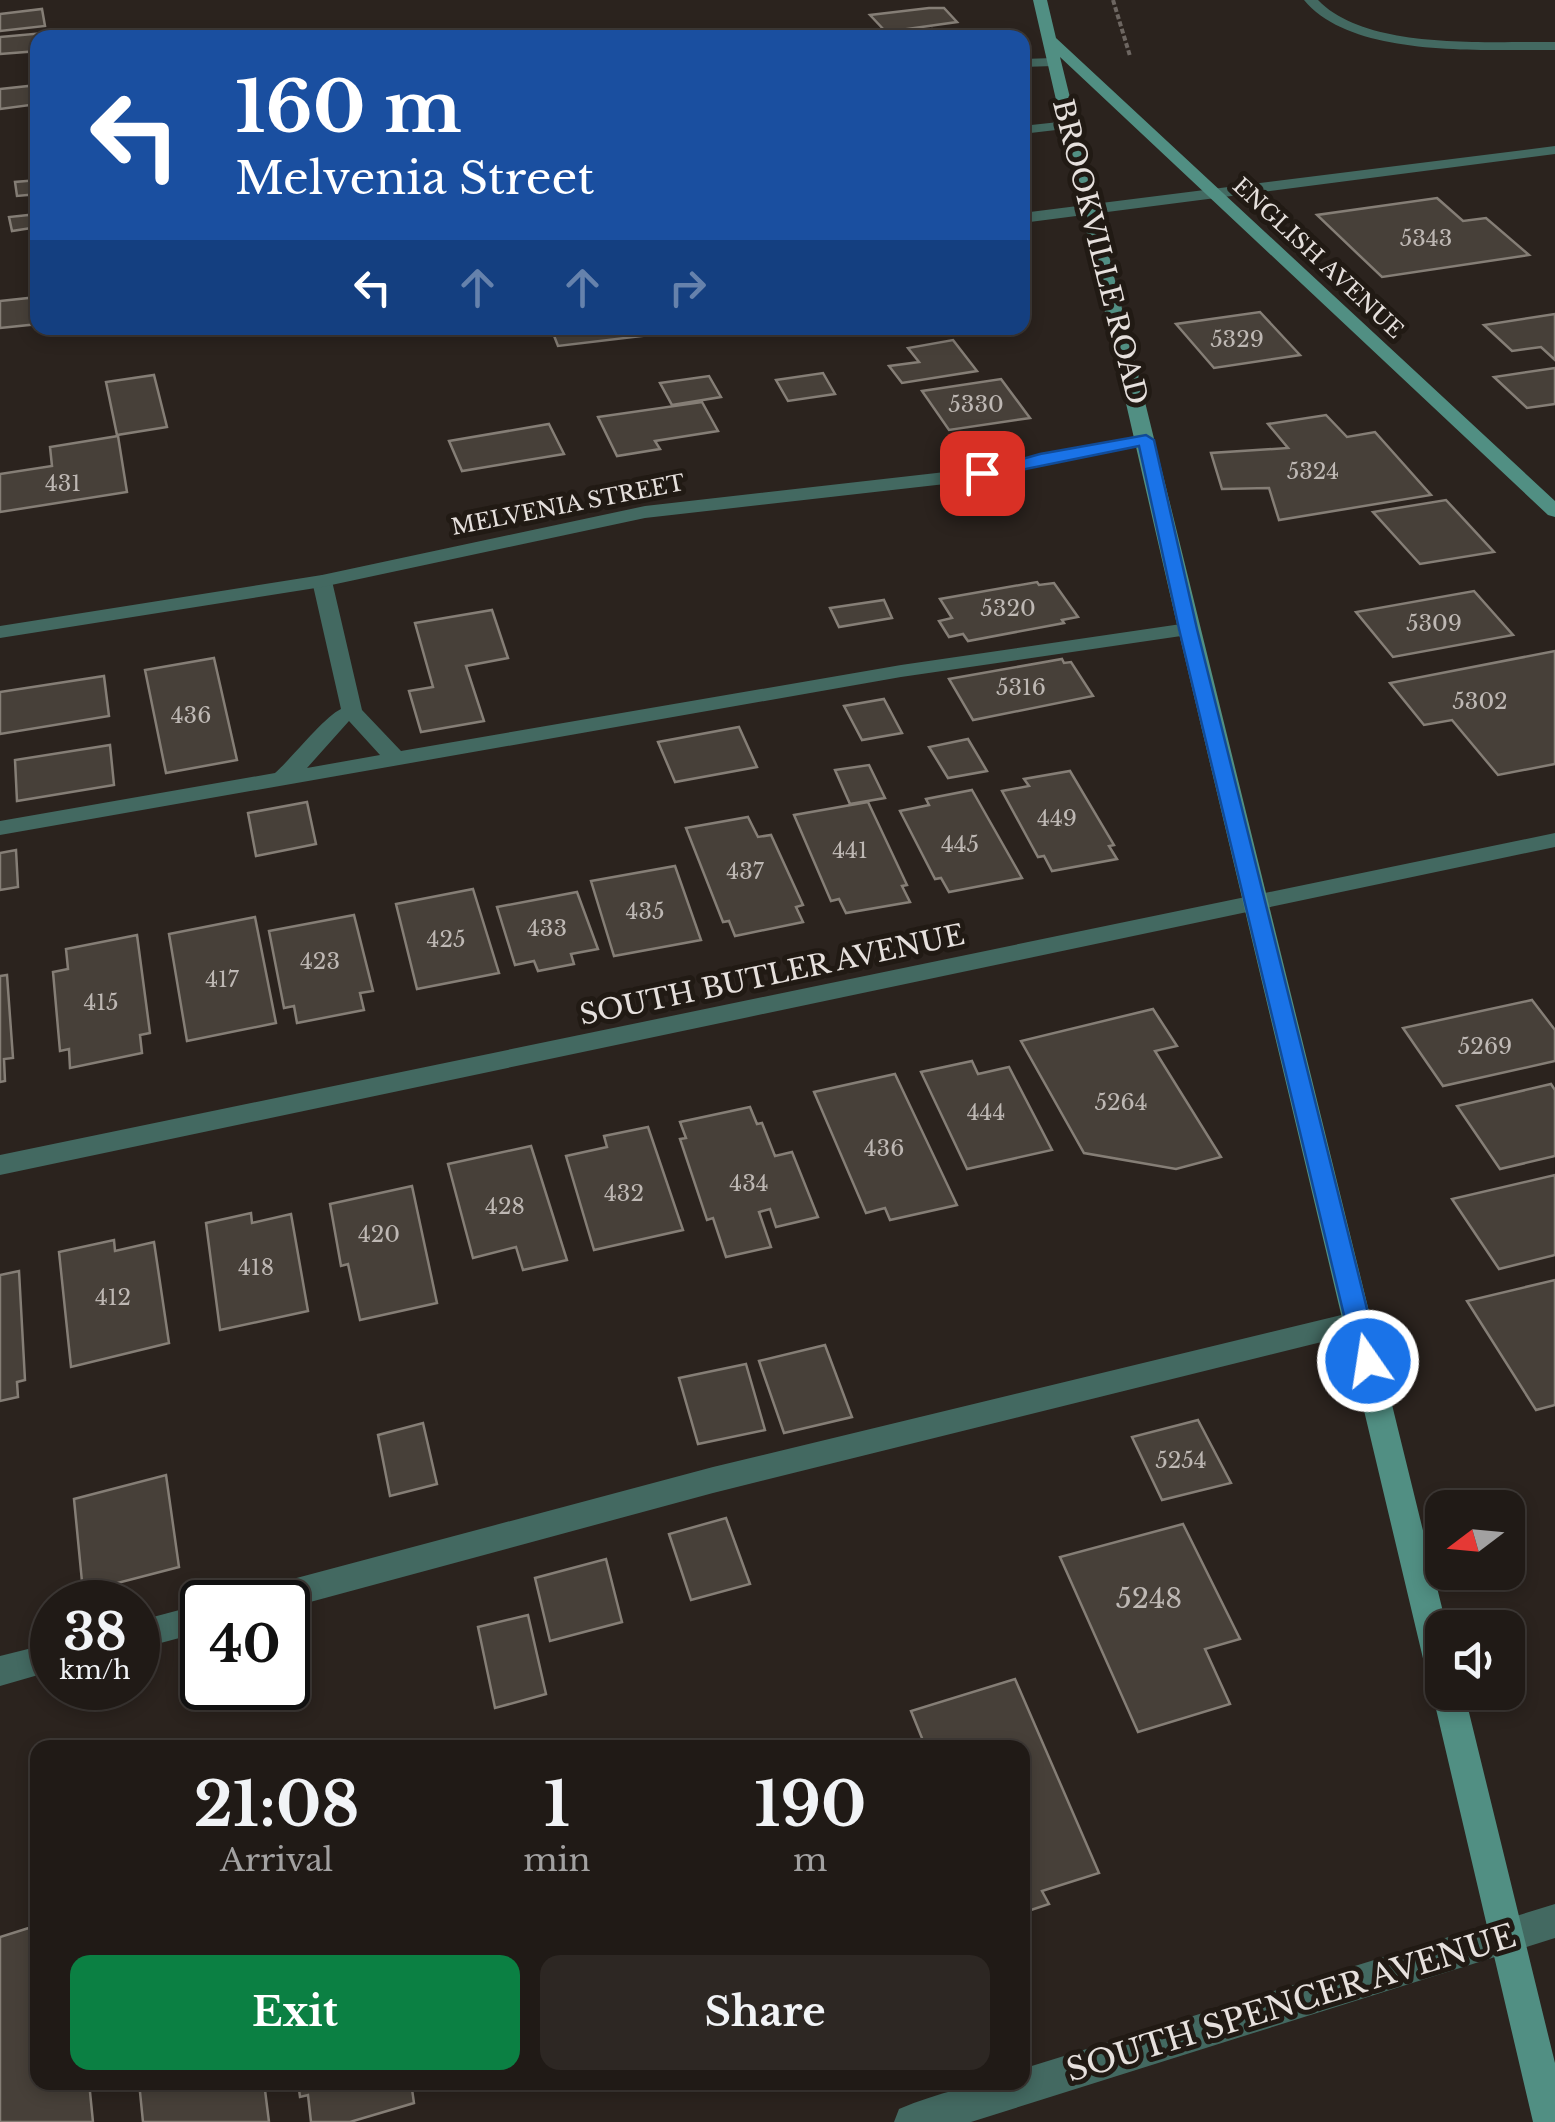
<!DOCTYPE html>
<html lang="en">
<head>
<meta charset="utf-8">
<style>
  body { margin:0; font-family:"Libre Baskerville",serif; background:#2d2723; color:#f1f3f6; height:100vh; display:flex; flex-direction:column; font-size:38px; white-space:nowrap }
  * { box-sizing:border-box; margin:0 }
  p { font-size:32px; color:#a2a1a1 }
  .icon { flex:none; width:55px; height:55px; fill:none; stroke:currentColor; stroke-width:2; stroke-linecap:round; stroke-linejoin:round }
  .map { position:relative; flex:1; overflow:hidden }
  .panel { position:absolute; left:30px; top:1740px; width:1000px; height:350px; display:flex; flex-direction:column; background:#201a16; border-radius:20px; box-shadow:0 5px 15px #0003,0 0 0 2px #3d3835 }
  .panel>* { flex:none }
  .guide { position:absolute; left:30px; top:30px; width:1000px; height:305px; border-radius:20px; box-shadow:0 5px 15px #0003,0 0 0 2px #3d3835; background:#1a4fa0; color:#fff; overflow:hidden }
  .needle { width:65px; rotate:254deg }
  .fabs { position:absolute; left:1425px; top:1490px; display:grid; gap:20px }
  .fabs a { display:grid; place-items:center; width:100px; height:100px; border-radius:20px; background:#201a16; box-shadow:0 5px 15px #0003,0 0 0 2px #3d3835; font-size:50px }
  .speed { position:absolute; left:30px; top:1580px; display:flex; gap:20px; font-size:50px; font-weight:700; text-align:center }
  .speed>* { display:grid; place-content:center; width:130px; height:130px; border-radius:50%; background:#201a16; box-shadow:0 5px 15px #0003,0 0 0 2px #3d3835; line-height:1 }
  .speed small { font-size:25px; font-weight:400 }
  .speed .limit { border:5px solid #111; border-radius:15px; background:#fff; color:#111 }
  .pin { position:absolute; display:grid; place-items:center; width:85px; height:85px; color:#fff; margin:-42px; border-radius:20px; box-shadow:0 5px 15px #0006 }
  .me { position:absolute; width:110px; margin:-55px; rotate:347deg; stroke-linejoin:round; filter:drop-shadow(0 0 8px #0008) }
  .turn { display:flex; align-items:center; gap:35px; height:210px; padding:0 40px; font-size:45px }
  .turn .icon { width:130px; height:130px; stroke-width:2.5 }
  .turn b { display:block; font-size:70px; line-height:85px }
  .lanes { display:flex; align-items:center; height:95px; padding:0 40px; background:#0003; justify-content:center; gap:50px; direction:ltr }
  .lanes .off { opacity:.35 }
  .eta { display:flex; justify-content:space-evenly; align-items:center; height:170px; text-align:center }
  .eta b { font-size:60px; font-weight:700; line-height:70px }
  .cta { display:flex; gap:20px; margin-top:auto; padding:20px 40px }
  .cta a { flex:1; height:115px; border-radius:20px; background:#0b8043; color:#fff; font-size:40px; font-weight:700; line-height:115px; text-align:center }
  .cta a+a { background:#2d2723; color:#f1f3f6 }
  .map>svg:first-child { display:block }
  .building { fill:#474039; stroke:#857e76; stroke-width:2.5 }
  .lines { fill:none; stroke-linecap:round; stroke-linejoin:round }
  .path { stroke:#6d6661; stroke-width:4; stroke-dasharray:5 2.5; stroke-linecap:butt }
  .lane { fill:#436961; fill-rule:evenodd }
  .street { fill:#436961; fill-rule:evenodd }
  .secondary { fill:#518f83; fill-rule:evenodd }
  .route { fill:#1a73e8; stroke:#114b97; stroke-width:2.5 }
  .labels { text-anchor:middle; dominant-baseline:central; stroke-width:10; stroke-linejoin:round; paint-order:stroke }
  .number-label { font-size:22px; fill:#beb8b4 }
  .far-street-label { font-size:22px; fill:#e6e0dd; stroke:#211a14 }
  .street-label { font-size:28px; fill:#e6e0dd; stroke:#211a14 }
  .near-number-label { font-size:28px; fill:#beb8b4 }
  .near-street-label { font-size:32px; fill:#e6e0dd; stroke:#211a14 }
</style>
</head>
<body>
<div class="map">
<svg width="1555" height="2122" viewBox="0 0 1555 2122">
  <rect width="100%" height="100%" fill="#2b231e"/>
  <g class="building">
    <path d="M929 8H944L957 22 886 32 870 15Z"/>
    <path d="M42 9 45 26 0 31V14Z"/>
    <path d="M932 29 940 38H858Z"/>
    <path d="M44 33 45 38H38V51L0 54V37Z"/>
    <path d="M38 85V104L0 109V89Z"/>
    <path d="M38 180V194L17 196 15 182Z"/>
    <path d="M1437 198 1463 221 1486 218 1529 255 1382 277 1317 215Z"/>
    <path d="M38 214V227L12 231 9 217Z"/>
    <path d="M38 297V324L0 328V301Z"/>
    <path d="M1260 312 1300 355 1214 368 1176 324Z"/>
    <path d="M1555 314V360L1541 347 1512 351 1484 325Z"/>
    <path d="M551 328H639L642 336 558 346Z"/>
    <path d="M953 340 977 371 902 383 889 366 919 362 908 348Z"/>
    <path d="M1555 368V404L1527 408 1494 377Z"/>
    <path d="M823 373 835 394 788 401 776 380Z"/>
    <path d="M154 375 167 427 117 435 106 382Z"/>
    <path d="M709 376 721 397 672 405 660 383Z"/>
    <path d="M1001 379 1030 418 949 430 922 391Z"/>
    <path d="M702 402 718 431 655 441 660 449 617 456 598 417Z"/>
    <path d="M1326 415 1347 437 1375 432 1431 495 1279 520 1269 488 1222 489 1211 453 1288 448 1268 424Z"/>
    <path d="M549 424 564 454 462 471 449 441Z"/>
    <path d="M118 436 127 492 0 512V474L52 466 50 447Z"/>
    <path d="M1446 500 1494 552 1420 564 1373 512Z"/>
    <path d="M1037 582 1039 585 1054 583 1078 617 1062 620 1064 623 968 641 963 634 949 637 939 621 952 618 940 599Z"/>
    <path d="M1474 591 1513 635 1393 657 1356 612Z"/>
    <path d="M884 600 892 618 839 627 830 608Z"/>
    <path d="M492 610 508 658 466 666 484 721 421 732 409 691 433 687 415 623Z"/>
    <path d="M1555 651V764L1498 775 1452 720 1424 725 1390 683Z"/>
    <path d="M214 658 237 760 166 773 145 670Z"/>
    <path d="M1062 659 1064 663 1071 662 1093 696 973 720 949 679Z"/>
    <path d="M104 676 109 716 0 734V692Z"/>
    <path d="M884 699 902 733 862 740 844 706Z"/>
    <path d="M739 727 757 767 675 782 658 742Z"/>
    <path d="M968 739 987 771 948 778 929 747Z"/>
    <path d="M110 745 114 785 17 801 15 760Z"/>
    <path d="M869 765 885 798 850 804 835 770Z"/>
    <path d="M1070 771 1114 845 1109 846 1117 859 1052 871 1044 856 1038 857 1002 791 1029 786 1024 779Z"/>
    <path d="M972 790 1022 878 949 892 941 878 935 879 900 811 929 805 926 799Z"/>
    <path d="M307 802 316 844 256 856 248 813Z"/>
    <path d="M868 802 907 885 902 886 910 902 846 913 839 899 831 901 794 815Z"/>
    <path d="M748 817 758 837 771 835 803 905 796 907 803 922 735 936 729 921 723 922 686 828Z"/>
    <path d="M16 850 18 887 0 890V853Z"/>
    <path d="M675 866 701 940 614 956 591 881Z"/>
    <path d="M473 889 499 973 417 989 396 904Z"/>
    <path d="M577 892 598 949 571 954 574 964 538 971 534 961 515 965 497 907Z"/>
    <path d="M354 915 373 991 360 993 364 1010 297 1023 294 1006 284 1008 269 931Z"/>
    <path d="M255 917 276 1023 187 1041 169 934Z"/>
    <path d="M137 935 150 1033 140 1035 142 1053 70 1068 69 1049 60 1051 53 972 68 969 66 949Z"/>
    <path d="M7 975 13 1058 4 1059 5 1081 0 1082V976Z"/>
    <path d="M1532 1000 1555 1030V1061L1443 1086 1403 1028Z"/>
    <path d="M1153 1009 1177 1046 1155 1051 1221 1157 1176 1169 1084 1153 1021 1041Z"/>
    <path d="M972 1061 978 1074 1009 1067 1052 1150 967 1169 921 1072Z"/>
    <path d="M895 1074 957 1205 890 1220 885 1208 866 1213 814 1092Z"/>
    <path d="M1551 1084 1555 1090V1156L1500 1169 1457 1106Z"/>
    <path d="M750 1107 757 1124 762 1123 775 1156 792 1152 818 1217 776 1227 770 1209 759 1212 771 1247 726 1257 713 1218 707 1220 680 1139 686 1138 680 1122Z"/>
    <path d="M648 1127 683 1230 594 1250 566 1156 607 1147 604 1136Z"/>
    <path d="M531 1146 567 1260 523 1270 516 1247 473 1258 448 1164Z"/>
    <path d="M1555 1175V1255L1499 1269 1452 1199Z"/>
    <path d="M412 1186 437 1303 360 1320 348 1264 341 1266 330 1204Z"/>
    <path d="M251 1213 252 1223 291 1214 308 1311 220 1330 206 1223Z"/>
    <path d="M114 1240 115 1251 154 1242 169 1343 71 1367 59 1252Z"/>
    <path d="M19 1271 25 1380 17 1382 18 1397 0 1401V1275Z"/>
    <path d="M1555 1280V1405L1536 1410 1467 1301Z"/>
    <path d="M825 1345 852 1417 784 1433 759 1361Z"/>
    <path d="M746 1364 765 1430 698 1444 679 1378Z"/>
    <path d="M1198 1420 1231 1483 1162 1500 1132 1437Z"/>
    <path d="M423 1423 437 1484 390 1496 378 1435Z"/>
    <path d="M166 1475 179 1567 83 1592 74 1499Z"/>
    <path d="M726 1518 750 1584 691 1600 669 1534Z"/>
    <path d="M1183 1524 1240 1639 1205 1649 1230 1704 1138 1732 1060 1557Z"/>
    <path d="M606 1559 622 1622 550 1641 535 1578Z"/>
    <path d="M528 1615 546 1694 495 1708 478 1627Z"/>
    <path d="M1015 1679 1099 1873 1042 1891 1049 1904 1022 1913V1748H926L911 1711Z"/>
    <path d="M32 1927 38 1976V2082H89L93 2122H0V1937Z"/>
    <path d="M139 2082H264L269 2122H143Z"/>
    <path d="M298 2082H411L414 2103 350 2122H311L308 2095 300 2097Z"/>
  </g>
  <g class="lines">
    <path class="path" d="M1113 0 1130 56"/>
    <g class="lane">
      <path d="M1304 0H1318C1367 51 1489 41 1555 42V50C1484 49 1353 59 1304 0Z"/>
      <path d="M1022 59 1054 58 1061 62 1054 66 1022 67Z"/>
      <path d="M1068 121 1075 125 1073 128 1022 134V126Z"/>
      <path d="M322 575 332 581 362 710 401 751 901 665 1188 623 1198 629 1188 635 901 677 0 835V821L275 773C292 758 325 716 341 709L312 581ZM349 721 380 755 307 768Z"/>
      <path d="M1358 1311 1368 1314 1372 1322 1368 1330 1358 1333 713 1493 288 1608V1602H243L248 1592 259 1588 713 1467Z"/>
      <path d="M202 1604V1632L138 1649V1621Z"/>
      <path d="M52 1643V1671L0 1686V1656Z"/>
    </g>
    <g class="street">
      <path d="M1555 146V154L1022 223V213Z"/>
      <path d="M1146 435 1155 440 1152 444 963 482 645 518 322 587 0 638V626L322 575 645 506 963 470Z"/>
      <path d="M1555 833V847L0 1175V1155Z"/>
      <path d="M1555 1904V1938L971 2122H894L899 2109C940 2092 979 2082 1022 2082V2069Z"/>
    </g>
    <path class="secondary" d="M1033 0H1047L1056 38 1555 501V517L1548 515 1060 57 1447 1628H1442V1692H1464L1555 2063V2122H1533L1432 1692 1436 1683 1426 1671 1178 629Z"/>
  </g>
  <path class="route" d="M1146 435 1154 440 1197 629 1380 1361 1377 1368 1368 1372 1358 1368 1355 1361 1179 629 1139 446 982 478 973 473 1040 454Z"/>
  <g class="labels">
    <g class="number-label">
      <text x="1426" y="238">5343</text>
      <text x="1237" y="339">5329</text>
      <text x="976" y="404">5330</text>
      <text x="1313" y="471">5324</text>
      <text x="63" y="483">431</text>
      <text x="1008" y="608">5320</text>
      <text x="1434" y="623">5309</text>
      <text x="1021" y="687">5316</text>
      <text x="1480" y="701">5302</text>
      <text x="191" y="715">436</text>
      <text x="1057" y="818">449</text>
      <text x="960" y="844">445</text>
      <text x="850" y="850">441</text>
      <text x="745" y="871">437</text>
      <text x="645" y="911">435</text>
      <text x="547" y="928">433</text>
      <text x="446" y="939">425</text>
      <text x="320" y="961">423</text>
      <text x="222" y="979">417</text>
      <text x="101" y="1002">415</text>
      <text x="1485" y="1046">5269</text>
      <text x="1121" y="1102">5264</text>
      <text x="986" y="1112">444</text>
      <text x="884" y="1148">436</text>
      <text x="749" y="1183">434</text>
      <text x="624" y="1193">432</text>
      <text x="505" y="1206">428</text>
      <text x="379" y="1234">420</text>
      <text x="256" y="1267">418</text>
      <text x="113" y="1297">412</text>
      <text x="1181" y="1460">5254</text>
    </g>
    <g class="far-street-label">
      <text transform="translate(1318 258) rotate(43)">ENGLISH AVENUE</text>
      <text transform="translate(568 505) rotate(-11)">MELVENIA STREET</text>
    </g>
    <g class="street-label">
      <text transform="translate(1100 252) rotate(76)">BROOKVILLE ROAD</text>
      <text transform="translate(772 975) rotate(-12)">SOUTH BUTLER AVENUE</text>
    </g>
    <g class="near-number-label">
      <text x="1149" y="1598">5248</text>
    </g>
    <g class="near-street-label">
      <text transform="translate(1291 2003) rotate(-17)">SOUTH SPENCER AVENUE</text>
    </g>
  </g>
</svg>
<div class="fabs">
<a><svg class="needle" viewBox="-14 -14 28 28"><path d="M0-13l5 13h-10z" fill="#e53935"/><path d="M0 13l5-13h-10z" fill="#a2a1a1"/></svg></a>
<a><svg class="icon" aria-label="sound" viewBox="0 0 24 24"><path d="M4 9h4l5-4v14l-5-4H4zM17 9q2 3 0 6"/></svg></a>
</div>
<div class="speed"><div>38<small>km/h</small></div><div class="limit">40</div></div>
<div class="pin" style="left:982px;top:473px;background:#d93025"><svg class="icon" aria-label="arrive" viewBox="0 0 24 24"><path d="M6 21V4h12l-3 4 3 4H6"/></svg></div>
<svg class="me" style="left:1368px;top:1361px" viewBox="-20 -20 40 40"><circle r="17" fill="#1a73e8" stroke="#fff" stroke-width="3"/><path d="M0-11L8 9 0 5-8 9z" fill="#fff"/></svg>
<div class="guide">
<div class="turn"><svg class="icon" aria-label="left" viewBox="0 0 24 24"><path d="M17 20v-9H6M10 6l-5 5 5 5"/></svg><div><b>160 m</b>Melvenia Street</div></div>
<div class="lanes"><svg class="icon" aria-label="left" viewBox="0 0 24 24"><path d="M17 20v-9H6M10 6l-5 5 5 5"/></svg><svg class="icon off" aria-label="ahead" viewBox="0 0 24 24"><path d="M12 20V5M6 11l6-6 6 6"/></svg><svg class="icon off" aria-label="ahead" viewBox="0 0 24 24"><path d="M12 20V5M6 11l6-6 6 6"/></svg><svg class="icon off" aria-label="right" viewBox="0 0 24 24"><path d="M7 20v-9h11M14 6l5 5-5 5"/></svg></div>
</div>
<section class="panel">
<div class="eta">
<div><b>21:08</b><p>Arrival</p></div>
<div><b>1</b><p>min</p></div>
<div><b>190</b><p>m</p></div>
</div>
<div class="cta"><a>Exit</a><a>Share</a></div>
</section>
</div>
</body>
</html>
